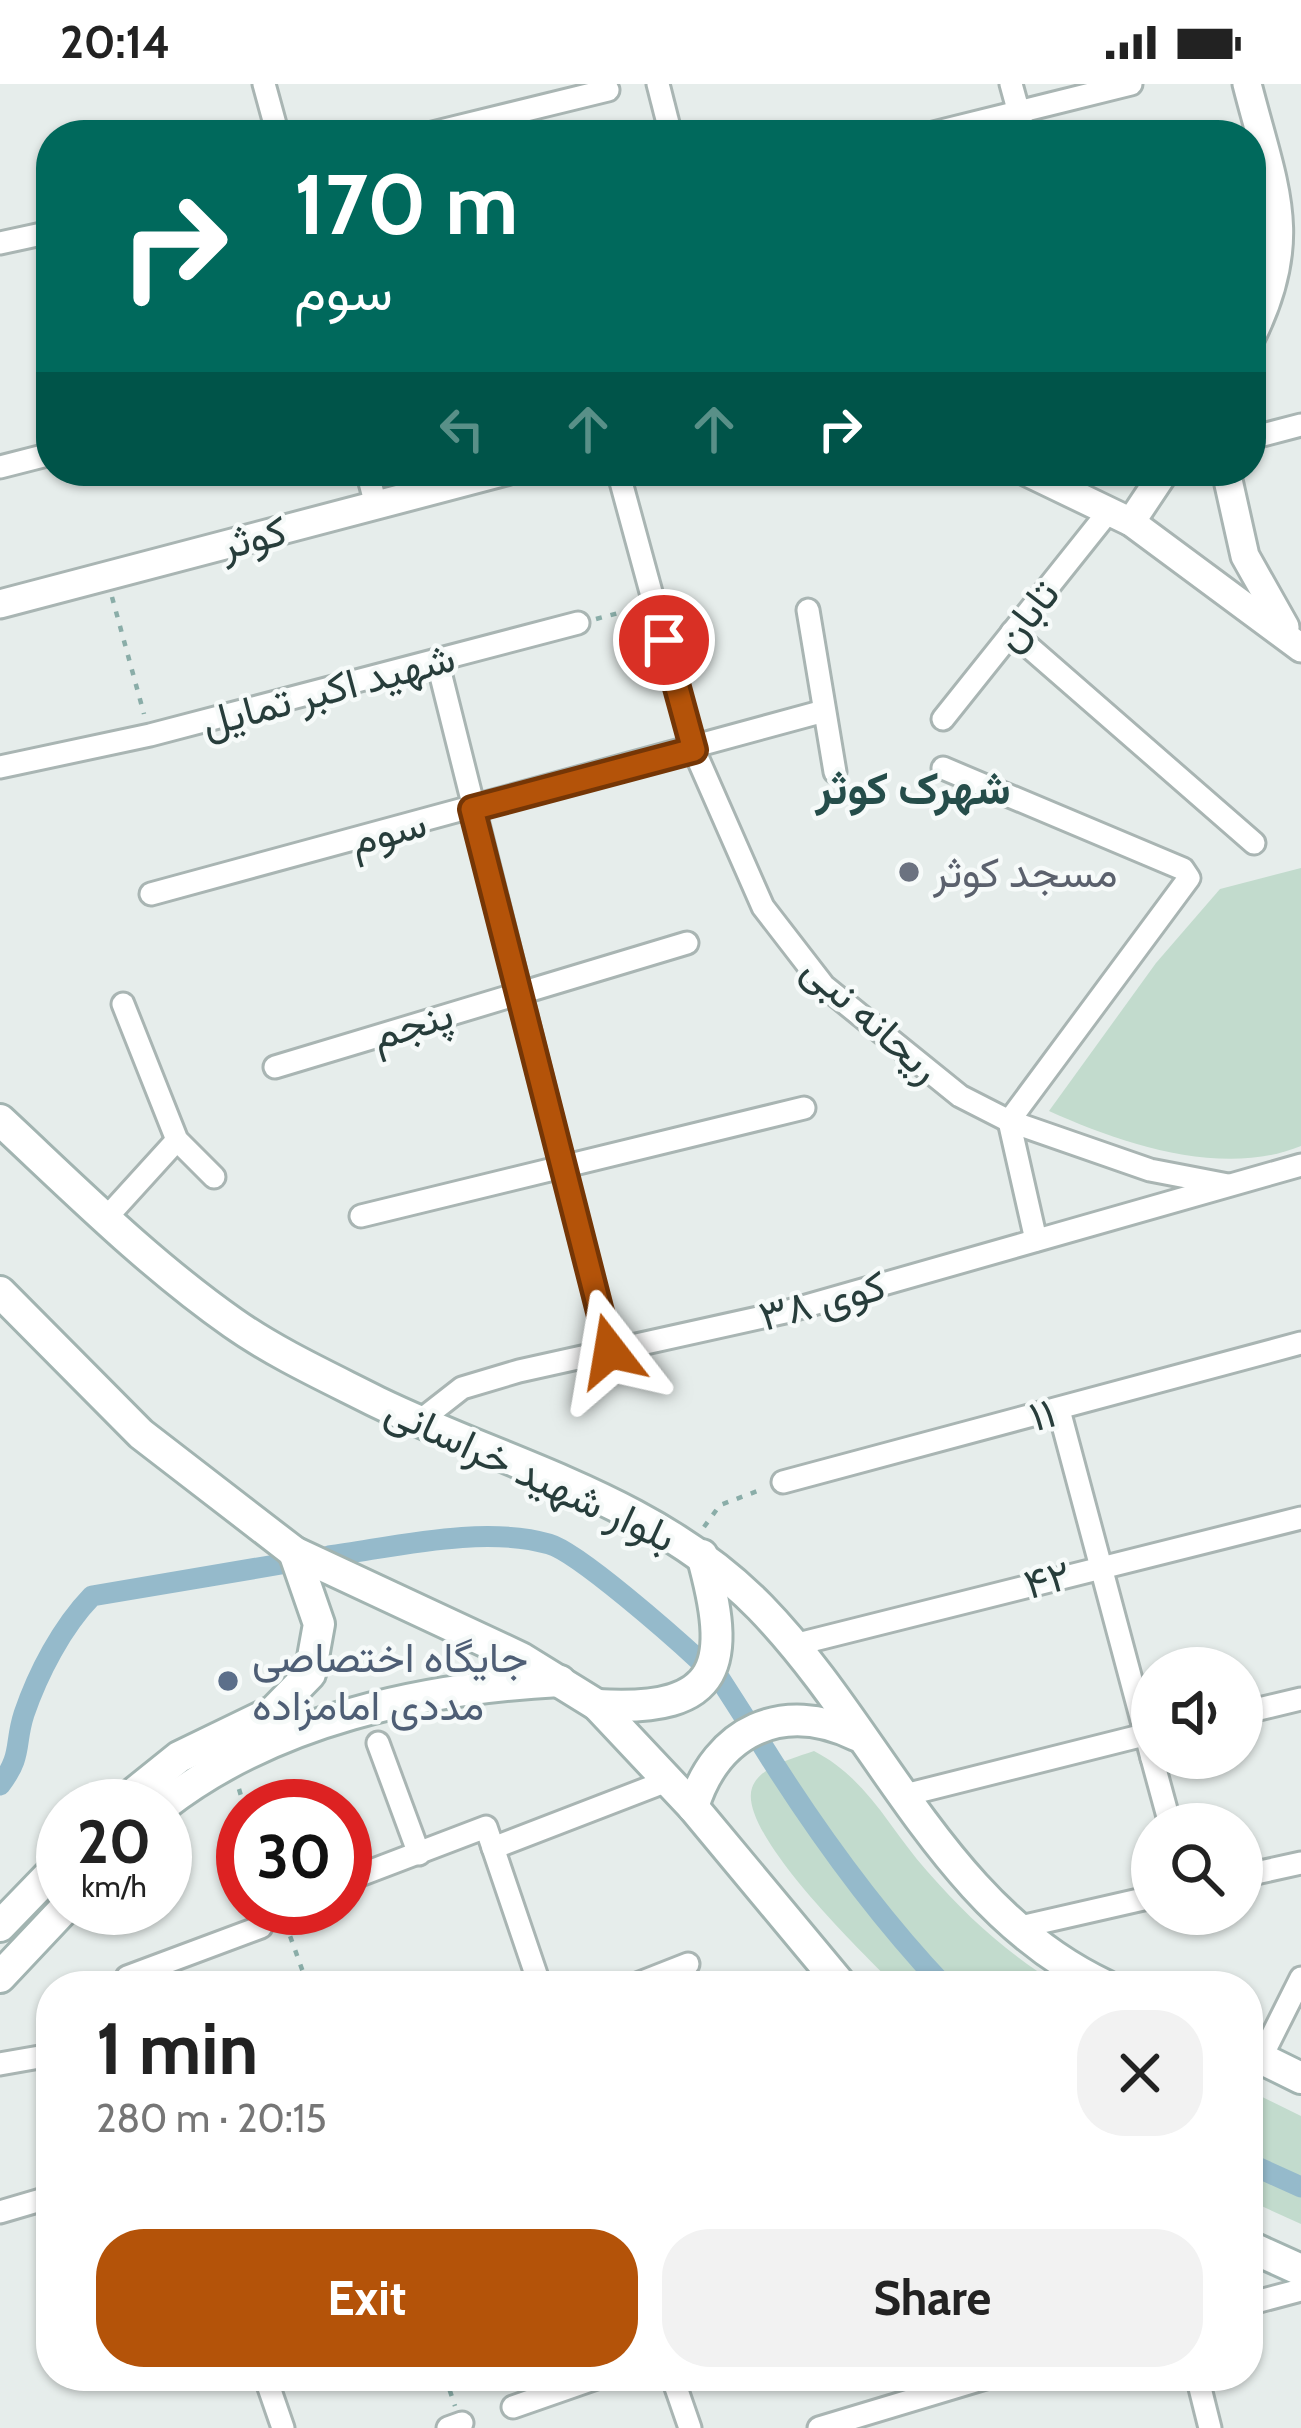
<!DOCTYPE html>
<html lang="en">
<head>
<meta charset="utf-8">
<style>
  body { margin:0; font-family:Cabin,Vazirmatn,sans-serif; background:#f2f2f2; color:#222; height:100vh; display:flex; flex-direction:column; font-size:45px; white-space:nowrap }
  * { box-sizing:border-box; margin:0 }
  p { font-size:39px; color:#767676 }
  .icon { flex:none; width:66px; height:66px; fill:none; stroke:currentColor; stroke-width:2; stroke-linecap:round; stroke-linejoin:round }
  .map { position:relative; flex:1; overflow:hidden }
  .drawer { position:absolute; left:36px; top:1887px; width:1227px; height:420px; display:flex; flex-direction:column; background:#fff; border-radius:48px; box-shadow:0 3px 9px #0004 }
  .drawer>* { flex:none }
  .top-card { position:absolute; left:36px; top:36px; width:1230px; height:366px; border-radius:48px; box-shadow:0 3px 9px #0004; background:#00695c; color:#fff; overflow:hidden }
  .tools { position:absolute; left:1131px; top:1563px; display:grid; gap:24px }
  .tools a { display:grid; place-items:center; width:132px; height:132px; border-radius:50%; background:#fff; box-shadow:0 3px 9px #0004; font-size:60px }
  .speed { position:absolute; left:36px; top:1695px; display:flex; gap:24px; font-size:60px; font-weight:700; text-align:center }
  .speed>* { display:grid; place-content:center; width:156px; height:156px; border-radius:50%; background:#fff; box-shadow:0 3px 9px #0004; line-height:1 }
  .speed small { font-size:30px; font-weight:400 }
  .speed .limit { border:18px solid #d22; background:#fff; color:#111 }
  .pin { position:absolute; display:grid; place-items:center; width:102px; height:102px; color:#fff; margin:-51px; border:6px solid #fff; border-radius:50%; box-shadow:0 3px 12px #0007 }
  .me { position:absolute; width:132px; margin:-66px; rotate:346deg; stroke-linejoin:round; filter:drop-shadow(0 0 9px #0008) }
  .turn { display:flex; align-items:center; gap:42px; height:252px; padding:0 60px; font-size:54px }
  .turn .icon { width:156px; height:156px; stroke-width:2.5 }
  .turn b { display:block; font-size:84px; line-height:102px }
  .lanes { display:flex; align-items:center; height:114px; padding:0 60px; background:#0003; justify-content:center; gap:60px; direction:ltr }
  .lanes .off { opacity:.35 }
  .round { display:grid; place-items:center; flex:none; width:126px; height:126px; border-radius:48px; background:#f2f2f2 }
  .overview { display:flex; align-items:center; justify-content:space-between; height:204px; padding:0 60px }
  h1 { font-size:72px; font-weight:700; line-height:90px }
  .action { display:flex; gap:24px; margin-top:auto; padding:24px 60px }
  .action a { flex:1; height:138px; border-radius:48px; background:#b45309; color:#fff; font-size:48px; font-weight:700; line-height:138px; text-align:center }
  .action a+a { background:#f2f2f2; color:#222 }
  .status { display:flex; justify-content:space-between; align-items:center; height:84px; padding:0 60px; background:#fff; direction:ltr }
  .status svg { height:33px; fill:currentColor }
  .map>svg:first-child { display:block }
  .green { fill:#c2dbcd }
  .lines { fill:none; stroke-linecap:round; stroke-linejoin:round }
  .canal { stroke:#95bacb; stroke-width:21 }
  .minor-casing { stroke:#a9b5b3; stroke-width:27 }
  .tertiary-casing { stroke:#a9b5b3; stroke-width:33 }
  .secondary-casing { stroke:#a2b4b1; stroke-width:36 }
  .path { stroke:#8aada8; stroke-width:4.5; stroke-dasharray:6 9; stroke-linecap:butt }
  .minor { stroke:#fff; stroke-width:21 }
  .tertiary { stroke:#fff; stroke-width:27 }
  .secondary { stroke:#fff; stroke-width:30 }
  .route-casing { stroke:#753606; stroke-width:30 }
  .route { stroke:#b45309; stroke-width:21 }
  .worship-dot { fill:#6b7280; stroke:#f6faf9; stroke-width:4.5 }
  .service-dot { fill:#5c6f8a; stroke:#f6faf9; stroke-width:4.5 }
  .labels { text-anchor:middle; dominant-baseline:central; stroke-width:9; stroke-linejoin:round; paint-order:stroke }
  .street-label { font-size:42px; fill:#273d3b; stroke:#f6faf9 }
  .worship-label { font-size:42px; fill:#5b616d; stroke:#f6faf9; text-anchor:start }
  .service-label { font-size:42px; fill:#4e5e75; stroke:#f6faf9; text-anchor:start }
  .neighbourhood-label { font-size:45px; font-weight:bold; fill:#254d4a; stroke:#f6faf9 }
</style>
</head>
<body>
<div class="status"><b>20:14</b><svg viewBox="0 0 49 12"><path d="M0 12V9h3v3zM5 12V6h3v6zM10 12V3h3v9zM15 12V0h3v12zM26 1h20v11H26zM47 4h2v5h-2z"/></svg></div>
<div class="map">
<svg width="1301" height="2344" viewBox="0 0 1301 2344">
  <rect width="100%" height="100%" fill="#e6edeb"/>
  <g class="green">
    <path d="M1301 784V1062C1223 1094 1122 1060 1049 1027L1156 879 1220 805Z"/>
    <path d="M814 1667C868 1695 888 1743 927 1787 969 1835 1006 1868 1060 1902H896C864 1871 737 1748 752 1704 759 1682 795 1674 814 1667Z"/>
    <path d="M1248 2006 1301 2032V2140L1248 2116Z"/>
  </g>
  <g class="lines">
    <g class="canal">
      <path d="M329 1472C395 1463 483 1441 549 1460 578 1468 675 1554 701 1578"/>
      <path d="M720 1595 745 1634"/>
      <path d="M759 1656C813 1743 873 1827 944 1902"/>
      <path d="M0 1701C23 1671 14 1661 24 1630 38 1589 62 1543 92 1512L293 1478"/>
      <path d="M1248 2079 1301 2103"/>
    </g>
    <g class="minor-casing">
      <g id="minor">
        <path d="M264 0 278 51"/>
        <path d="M658 0 671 51"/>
        <path d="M1011 0 1025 51"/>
        <path d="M424 51 608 6"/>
        <path d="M925 51 1131 0"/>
        <path d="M0 159 51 148"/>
        <path d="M1251 354 1301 341"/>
        <path d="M0 383 51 370"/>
        <path d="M367 387 376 421"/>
        <path d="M618 387 694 666 763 823 824 902 960 1012 1009 1037 1150 1086 1228 1101"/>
        <path d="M808 526 835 688"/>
        <path d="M1012 548 1254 759"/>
        <path d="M437 576 610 1267"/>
        <path d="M943 635 1109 427"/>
        <path d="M0 683 150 651 578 539"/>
        <path d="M943 684 1183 785 1189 794 1009 1037 1036 1156"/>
        <path d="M151 810 824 627"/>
        <path d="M123 920 177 1056 214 1093"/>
        <path d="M275 983 687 859"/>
        <path d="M361 1132 804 1024"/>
        <path d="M107 1133 177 1056"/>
        <path d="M1059 1326 1152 1674"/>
        <path d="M421 1336 462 1304 519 1287 785 1228 1301 1081"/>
        <path d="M783 1398 1301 1259"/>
        <path d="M794 1561 1301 1434"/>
        <path d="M1242 1629 1301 1615"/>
        <path d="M378 1659 419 1770"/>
        <path d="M1152 1674 1170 1740"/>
        <path d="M901 1712 1152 1649"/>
        <path d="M493 1764 667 1697"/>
        <path d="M1242 1792 1301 1779"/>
        <path d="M347 1796 486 1743 540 1902"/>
        <path d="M1016 1844 1152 1813"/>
        <path d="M130 1902 127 1893 261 1843"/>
        <path d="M632 1902 688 1880"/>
        <path d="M1261 1974 1301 1894"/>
        <path d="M0 1980 51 1971"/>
        <path d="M0 2128 51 2113"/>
        <path d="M1248 2220 1301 2206"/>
        <path d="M265 2292 283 2344"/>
        <path d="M672 2292 690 2344"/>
        <path d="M1197 2292 1210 2344"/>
        <path d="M513 2323 602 2292"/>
        <path d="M448 2344 462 2339"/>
        <path d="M819 2344 992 2292"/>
      </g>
    </g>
    <g class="tertiary-casing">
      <g id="tertiary">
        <path d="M1247 0C1273 102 1301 153 1251 253"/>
        <path d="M1025 387 1131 438 1301 564"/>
        <path d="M1226 387 1245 472 1285 543"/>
        <path d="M1131 438 1165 387"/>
        <path d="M0 520 506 387"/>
      </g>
    </g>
    <g class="secondary-casing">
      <g id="secondary">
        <path d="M0 1036C75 1106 149 1180 233 1239 277 1270 330 1294 377 1318 509 1382 654 1415 760 1523 879 1645 943 1826 1106 1902"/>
        <path d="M0 1208 141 1350 294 1468 521 1574 597 1621 693 1723 842 1902"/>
        <path d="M597 1621C724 1629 732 1579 702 1471"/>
        <path d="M118 1722 179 1673 274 1627 310 1590 319 1540 294 1468"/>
        <path d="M163 1722C273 1636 423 1604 560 1597"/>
        <path d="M693 1723C717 1646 783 1616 856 1651"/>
        <path d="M0 1842 63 1777"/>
        <path d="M0 1893 65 1824"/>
        <path d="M1248 1968 1301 1994"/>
        <path d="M1248 2162 1301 2186"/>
      </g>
    </g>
    <g class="path">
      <path d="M112 513 144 630"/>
      <path d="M596 535 637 524"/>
      <path d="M704 1443 720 1421 763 1405"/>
      <path d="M239 1705 244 1722"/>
      <path d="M280 1824 308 1902"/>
      <path d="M445 2292 455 2322"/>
    </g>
    <use href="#minor" class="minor"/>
    <use href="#tertiary" class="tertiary"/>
    <use href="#secondary" class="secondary"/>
  </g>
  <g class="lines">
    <g class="route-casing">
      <path id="route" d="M610 1267 472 725 694 666 664 556"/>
    </g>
    <use href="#route" class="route"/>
  </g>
  <circle class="worship-dot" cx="909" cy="788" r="12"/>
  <circle class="service-dot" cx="228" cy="1597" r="12"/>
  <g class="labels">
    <g class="street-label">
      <text transform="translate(253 453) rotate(-14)">کوثر</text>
      <text transform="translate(1026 531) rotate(-52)">تابان</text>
      <text transform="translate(328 605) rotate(-15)">شهید اکبر تمایل</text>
      <text transform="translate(388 747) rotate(-15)">سوم</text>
      <text transform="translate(872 934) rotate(42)">ریحانه نبی</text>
      <text transform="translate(412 940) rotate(-17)">پنجم</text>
      <text transform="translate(822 1216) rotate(-15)">کوی ۳۸</text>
      <text transform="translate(1042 1330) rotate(-15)">۱۱</text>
      <text transform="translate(531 1389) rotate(25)">بلوار شهید خراسانی</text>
      <text transform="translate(1047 1495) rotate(-15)">۴۲</text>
    </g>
    <g class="worship-label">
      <text x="933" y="788">مسجد کوثر</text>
    </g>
    <g class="service-label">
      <text x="252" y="1573">جایگاه اختصاصی<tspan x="252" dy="48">مددی امامزاده</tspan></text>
    </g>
    <g class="neighbourhood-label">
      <text x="913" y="704">شهرک کوثر</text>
    </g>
  </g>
</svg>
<div class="tools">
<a><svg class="icon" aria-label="sound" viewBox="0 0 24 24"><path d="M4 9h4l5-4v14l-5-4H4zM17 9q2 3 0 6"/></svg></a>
<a><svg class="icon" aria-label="search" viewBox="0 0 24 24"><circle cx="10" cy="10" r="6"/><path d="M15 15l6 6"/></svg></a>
</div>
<div class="speed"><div>20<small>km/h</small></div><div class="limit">30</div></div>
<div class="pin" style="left:664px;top:556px;background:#d93025"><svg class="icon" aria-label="arrive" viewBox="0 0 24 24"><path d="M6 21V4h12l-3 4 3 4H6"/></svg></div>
<svg class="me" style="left:610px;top:1267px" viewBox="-20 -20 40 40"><path d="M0-17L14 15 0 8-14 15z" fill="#b45309" stroke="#fff" stroke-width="4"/></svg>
<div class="top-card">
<div class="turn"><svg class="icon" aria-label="right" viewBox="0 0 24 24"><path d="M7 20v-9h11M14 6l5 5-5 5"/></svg><div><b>170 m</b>سوم</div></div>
<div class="lanes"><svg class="icon off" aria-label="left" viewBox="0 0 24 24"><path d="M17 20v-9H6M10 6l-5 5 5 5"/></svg><svg class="icon off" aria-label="ahead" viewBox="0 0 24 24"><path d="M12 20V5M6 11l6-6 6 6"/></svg><svg class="icon off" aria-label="ahead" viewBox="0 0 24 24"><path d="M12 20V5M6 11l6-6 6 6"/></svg><svg class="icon" aria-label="right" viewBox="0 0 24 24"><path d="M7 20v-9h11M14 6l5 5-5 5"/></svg></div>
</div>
<section class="drawer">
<div class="overview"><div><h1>1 min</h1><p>280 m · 20:15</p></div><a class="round"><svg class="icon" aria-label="close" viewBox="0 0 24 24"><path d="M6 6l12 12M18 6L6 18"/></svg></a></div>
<div class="action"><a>Exit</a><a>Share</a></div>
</section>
</div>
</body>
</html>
